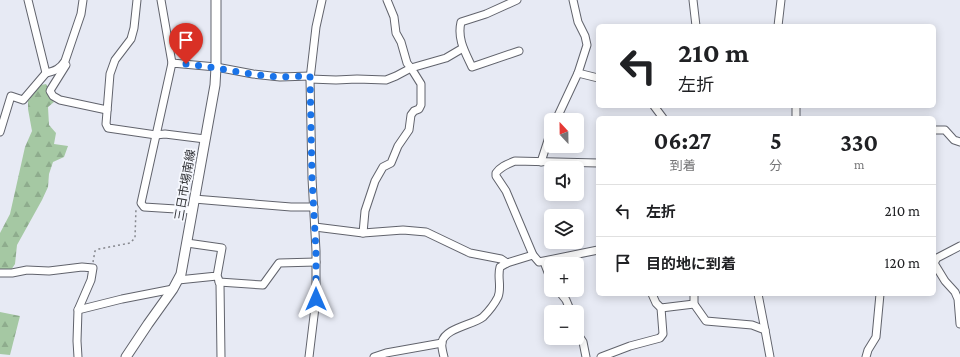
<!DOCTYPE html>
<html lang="ja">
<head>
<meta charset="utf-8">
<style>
  body { margin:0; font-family:"Crimson Pro","Noto Sans JP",serif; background:#f2f2f2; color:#202124; height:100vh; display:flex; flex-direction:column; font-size:15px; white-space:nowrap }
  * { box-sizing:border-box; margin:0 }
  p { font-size:13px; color:#757577 }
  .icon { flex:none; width:22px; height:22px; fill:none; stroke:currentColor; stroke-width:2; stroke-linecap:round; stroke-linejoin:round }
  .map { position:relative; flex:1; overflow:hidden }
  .panel { position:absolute; left:596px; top:116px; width:340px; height:180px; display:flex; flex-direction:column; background:#fff; border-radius:6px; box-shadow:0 2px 10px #0003 }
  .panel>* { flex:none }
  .guide { position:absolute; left:596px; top:24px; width:340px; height:84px; border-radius:6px; box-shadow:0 2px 10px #0003; background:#fff; color:#202124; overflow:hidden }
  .needle { width:26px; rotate:338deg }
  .tools { position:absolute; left:544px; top:113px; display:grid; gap:8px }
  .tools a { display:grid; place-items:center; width:40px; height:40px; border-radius:6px; background:#fff; box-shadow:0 2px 10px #0003; font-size:20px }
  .pin { position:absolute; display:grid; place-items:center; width:34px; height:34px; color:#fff; margin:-41px -17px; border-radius:50% 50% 50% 0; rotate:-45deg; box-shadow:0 0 4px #0007 }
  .pin .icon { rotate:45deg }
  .me { position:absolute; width:44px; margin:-22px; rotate:0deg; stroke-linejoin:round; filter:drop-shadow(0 0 3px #0008) }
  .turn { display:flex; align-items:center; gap:14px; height:84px; padding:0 16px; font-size:18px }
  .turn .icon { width:52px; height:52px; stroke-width:2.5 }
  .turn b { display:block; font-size:28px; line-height:34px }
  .eta { display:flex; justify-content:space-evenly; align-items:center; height:68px; text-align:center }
  .eta b { font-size:24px; font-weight:700; line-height:28px }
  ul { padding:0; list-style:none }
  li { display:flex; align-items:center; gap:12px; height:52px; padding:0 16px; border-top:1px solid #e0e0e0 }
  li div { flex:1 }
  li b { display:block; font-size:15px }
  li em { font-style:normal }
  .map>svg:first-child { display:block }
  .forest { fill:url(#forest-firs) }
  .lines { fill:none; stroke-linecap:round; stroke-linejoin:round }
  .minor-casing { stroke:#61636c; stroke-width:9 }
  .major-casing { stroke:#61636c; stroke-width:11 }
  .path { stroke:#86888e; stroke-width:1.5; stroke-dasharray:2 3; stroke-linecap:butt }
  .minor { stroke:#fff; stroke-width:7 }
  .major { stroke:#fff; stroke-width:9 }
  .route { stroke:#1a73e8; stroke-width:7; stroke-dasharray:0 12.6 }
  .labels { text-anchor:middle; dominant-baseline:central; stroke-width:3.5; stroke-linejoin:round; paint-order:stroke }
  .street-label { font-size:12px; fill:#323337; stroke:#f6f8fe }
</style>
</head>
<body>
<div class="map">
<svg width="960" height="357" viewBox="0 0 960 357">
  <defs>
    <pattern id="forest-firs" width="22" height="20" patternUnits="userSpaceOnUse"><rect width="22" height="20" fill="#a5c8a3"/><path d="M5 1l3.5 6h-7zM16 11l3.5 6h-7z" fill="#8eac8d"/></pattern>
  </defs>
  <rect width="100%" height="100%" fill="#e7eaf4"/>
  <g class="forest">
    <path d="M46 84 49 89 48 95 54 102 48 107 49 125 56 133 54 144 68 146 64 157 53 162 49 174 48 187 42 200 17 245 15 264 11 270H0V233L10 214 25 147 32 131 28 109V101L41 85Z"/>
    <path d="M0 312 20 316 10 355 0 354Z"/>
  </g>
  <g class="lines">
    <g class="minor-casing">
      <g id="minor">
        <path d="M28 0 46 73C55 71 60 69 65 61L81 14 83 0"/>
        <path d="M137 0 134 28 131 39 115 60 110 74 106 124 108 128 156 135 165 134 205 139"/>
        <path d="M161 0 172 63"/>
        <path d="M517 0 486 14 461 22C457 39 465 52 472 67L519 51"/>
        <path d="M573 0 578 22 585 36 587 45 578 73 598 78"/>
        <path d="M693 0 696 26"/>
        <path d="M778 26 781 0"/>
        <path d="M66 65 51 89 50 91 53 96 60 100 107 110"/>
        <path d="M310 79 336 80 357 79 386 80 396 76 411 68 407 63 401 42 396 33 394 17 387 0"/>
        <path d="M654 106 663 118"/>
        <path d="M796 106V118"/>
        <path d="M556 120 578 73"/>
        <path d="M934 130H945L954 140 960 142"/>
        <path d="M0 132 11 96 23 100 46 73"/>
        <path d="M541 162 551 131"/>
        <path d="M598 163 515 161C508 164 501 166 496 173V176L506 191 533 255 539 262 598 250"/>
        <path d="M194 199 291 207H314"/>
        <path d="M192 210 144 207 141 203 172 63 216 67 253 74 280 77 310 76"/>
        <path d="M315 227 363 233 403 230 426 232 470 253 501 259 507 263"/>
        <path d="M363 233 365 211 375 181 383 167 391 163 398 146 409 130 411 115 414 111 419 109 421 105V84L411 68 446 58 463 48"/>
        <path d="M544 262 551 280"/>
        <path d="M934 263 945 281 955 292 958 299 960 324"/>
        <path d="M934 263 937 258 960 246"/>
        <path d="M0 273H12L27 270 49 271 82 267 93 268 91 280 78 310 77 341 78 357"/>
        <path d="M218 278 220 284 221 357"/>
        <path d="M178 280 217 276 222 248 187 243"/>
        <path d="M219 282 263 285 279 263 316 262"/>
        <path d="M558 290 566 300 571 312"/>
        <path d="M694 294V304L706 321 752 325 765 330 770 357"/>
        <path d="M758 294 765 330"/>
        <path d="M661 308 694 304"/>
        <path d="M78 310 122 299 173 289"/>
        <path d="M577 333 583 342 586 357"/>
        <path d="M309 357 316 299V251L312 178 310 79 316 27 322 0"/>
        <path d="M374 357 386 353 442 343"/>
        <path d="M444 357C443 353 441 346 442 342 445 328 473 325 483 317 488 312 495 303 498 297 502 287 497 277 500 267L507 263 533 255"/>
        <path d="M601 357 630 346 660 338 663 334 661 308 656 303 652 294"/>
        <path d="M866 357 868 350 876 337 880 294"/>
      </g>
    </g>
    <g class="major-casing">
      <path id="major" d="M126 357 148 324 173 289 181 274 215 85 216 67V0"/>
    </g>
    <path class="path" d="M93 262 95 251 99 249 130 243 135 238 136 208"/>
    <use href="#minor" class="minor"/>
    <use href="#major" class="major"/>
  </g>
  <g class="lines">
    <path class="route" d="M186 64C217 67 248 75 279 77 289 77 300 76 310 76L312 178 316 251V299"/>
  </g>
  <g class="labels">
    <g class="street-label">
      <text transform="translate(185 185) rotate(-80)">三日市場南線</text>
    </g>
  </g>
</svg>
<div class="tools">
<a><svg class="needle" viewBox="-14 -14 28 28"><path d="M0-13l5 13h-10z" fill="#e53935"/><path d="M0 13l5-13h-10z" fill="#757577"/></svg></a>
<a><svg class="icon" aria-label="sound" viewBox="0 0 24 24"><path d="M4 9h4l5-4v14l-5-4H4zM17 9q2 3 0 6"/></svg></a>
<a><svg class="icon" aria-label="layers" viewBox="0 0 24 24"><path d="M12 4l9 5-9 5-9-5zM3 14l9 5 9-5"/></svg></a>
<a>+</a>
<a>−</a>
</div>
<div class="pin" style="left:186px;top:64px;background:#d93025"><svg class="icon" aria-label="arrive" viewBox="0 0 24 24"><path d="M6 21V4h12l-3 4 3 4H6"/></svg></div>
<svg class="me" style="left:316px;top:299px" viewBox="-20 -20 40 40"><path d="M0-17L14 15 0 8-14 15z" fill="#1a73e8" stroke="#fff" stroke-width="4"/></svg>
<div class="guide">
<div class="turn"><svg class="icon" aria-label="left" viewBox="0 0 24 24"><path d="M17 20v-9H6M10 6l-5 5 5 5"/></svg><div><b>210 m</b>左折</div></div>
</div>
<section class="panel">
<div class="eta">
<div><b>06:27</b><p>到着</p></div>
<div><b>5</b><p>分</p></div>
<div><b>330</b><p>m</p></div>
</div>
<ul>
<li><svg class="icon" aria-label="left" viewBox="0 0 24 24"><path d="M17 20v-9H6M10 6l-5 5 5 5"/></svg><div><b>左折</b></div><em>210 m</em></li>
<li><svg class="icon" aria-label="arrive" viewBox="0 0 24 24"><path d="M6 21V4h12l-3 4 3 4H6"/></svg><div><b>目的地に到着</b></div><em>120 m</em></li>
</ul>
</section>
</div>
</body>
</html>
